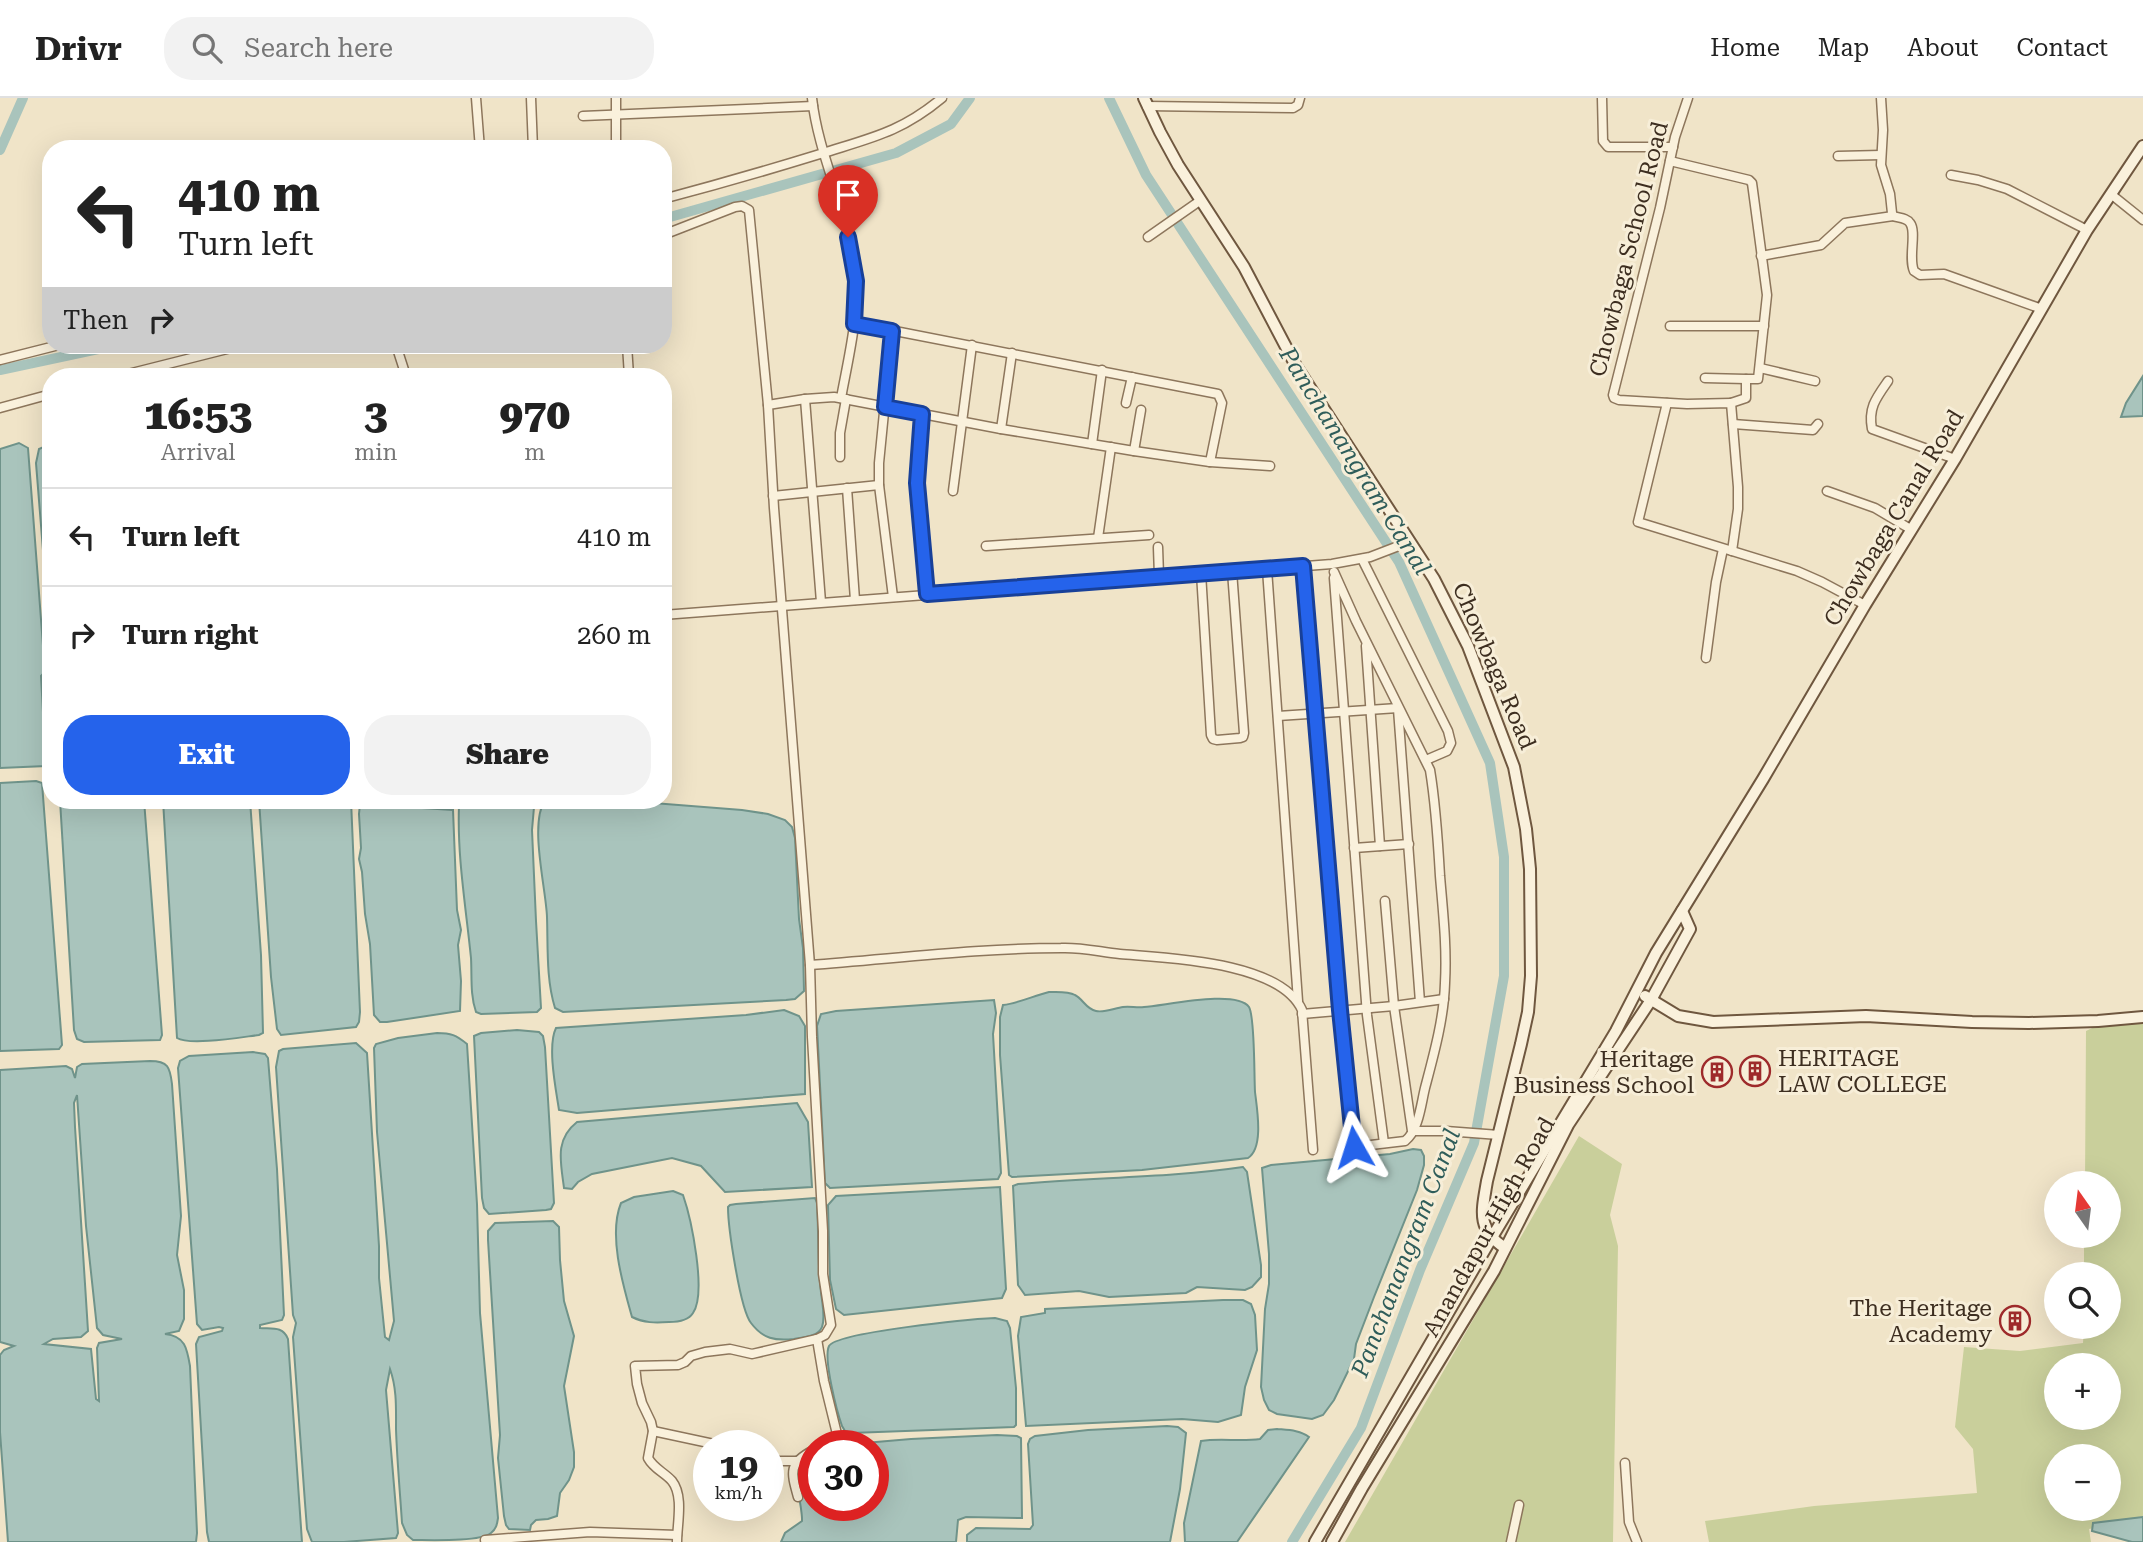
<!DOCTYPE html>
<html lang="en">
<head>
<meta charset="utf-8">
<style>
  body { margin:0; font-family:"Roboto Serif",serif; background:#f2f2f2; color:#222; height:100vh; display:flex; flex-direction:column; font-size:26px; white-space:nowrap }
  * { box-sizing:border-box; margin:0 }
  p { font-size:23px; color:#767676 }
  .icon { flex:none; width:38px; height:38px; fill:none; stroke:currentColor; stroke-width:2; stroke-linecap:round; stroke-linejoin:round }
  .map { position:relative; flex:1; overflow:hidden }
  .side { position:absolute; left:42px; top:270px; width:630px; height:441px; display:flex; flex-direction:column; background:#fff; border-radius:28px; box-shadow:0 7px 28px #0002 }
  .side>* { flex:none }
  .hud { position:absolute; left:42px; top:42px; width:630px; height:214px; border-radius:28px; box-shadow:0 7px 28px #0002; background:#fff; color:#222; overflow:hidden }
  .needle { width:46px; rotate:346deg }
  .buttons { position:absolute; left:2044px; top:1073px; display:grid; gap:14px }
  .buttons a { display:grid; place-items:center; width:77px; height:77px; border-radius:50%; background:#fff; box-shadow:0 7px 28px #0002; font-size:35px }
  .speed { position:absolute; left:693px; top:1332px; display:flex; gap:14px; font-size:35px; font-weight:700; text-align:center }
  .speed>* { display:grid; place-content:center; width:91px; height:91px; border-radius:50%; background:#fff; box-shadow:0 7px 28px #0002; line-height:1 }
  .speed small { font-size:18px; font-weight:400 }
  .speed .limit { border:10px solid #d22; background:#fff; color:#111 }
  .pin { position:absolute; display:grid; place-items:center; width:60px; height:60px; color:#fff; margin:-72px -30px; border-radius:50% 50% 50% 0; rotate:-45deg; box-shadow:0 0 7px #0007 }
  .pin .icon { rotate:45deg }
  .me { position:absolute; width:77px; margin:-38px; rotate:354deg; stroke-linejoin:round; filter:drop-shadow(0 0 5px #0008) }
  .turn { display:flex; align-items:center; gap:24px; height:147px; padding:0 21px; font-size:32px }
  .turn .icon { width:91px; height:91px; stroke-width:2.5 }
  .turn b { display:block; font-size:49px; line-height:60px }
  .then { display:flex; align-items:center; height:66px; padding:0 21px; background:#0003; gap:14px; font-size:26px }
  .eta { display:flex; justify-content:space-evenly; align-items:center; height:119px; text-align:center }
  .eta b { font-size:42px; font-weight:800; line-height:49px }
  .primary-button { display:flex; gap:14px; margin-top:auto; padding:14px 21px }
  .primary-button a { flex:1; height:80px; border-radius:28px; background:#2563eb; color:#fff; font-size:28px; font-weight:800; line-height:80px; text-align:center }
  .primary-button a+a { background:#f2f2f2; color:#222 }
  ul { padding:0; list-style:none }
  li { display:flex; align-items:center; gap:21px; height:98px; padding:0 21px; border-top:2px solid #e0e0e0 }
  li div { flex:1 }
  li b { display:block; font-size:26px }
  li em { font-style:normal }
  header { display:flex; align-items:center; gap:42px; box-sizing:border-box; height:98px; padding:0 35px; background:#fff; border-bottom:2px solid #e0e0e0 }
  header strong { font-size:33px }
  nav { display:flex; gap:38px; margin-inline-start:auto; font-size:24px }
  .search { width:490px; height:63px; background:#f2f2f2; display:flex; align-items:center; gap:18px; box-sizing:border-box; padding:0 24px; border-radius:28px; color:#767676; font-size:26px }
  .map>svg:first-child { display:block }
  .green { fill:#c9cf9b; fill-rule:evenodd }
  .water { fill:#a9c4bc; stroke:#6f938a; stroke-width:2; fill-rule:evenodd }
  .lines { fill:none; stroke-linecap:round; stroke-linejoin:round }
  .canal { stroke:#a9c4bc; stroke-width:10 }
  .street-casing { stroke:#8d765c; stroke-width:11 }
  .secondary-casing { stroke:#6f573f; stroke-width:14 }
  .street { stroke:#faf1dc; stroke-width:8 }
  .secondary { stroke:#faf1dc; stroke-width:10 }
  .route-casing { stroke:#184099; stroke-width:18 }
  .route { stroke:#2563eb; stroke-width:12 }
  .labels { text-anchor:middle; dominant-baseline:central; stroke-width:6; stroke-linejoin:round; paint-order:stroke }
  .street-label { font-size:23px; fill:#3d2e20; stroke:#f7eed8 }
  .poi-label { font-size:23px; fill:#3d2e20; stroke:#f7eed8; text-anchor:end }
  .water-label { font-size:24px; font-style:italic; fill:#2f5d5a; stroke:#f7eed8 }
</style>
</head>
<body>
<header>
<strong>Drivr</strong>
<div class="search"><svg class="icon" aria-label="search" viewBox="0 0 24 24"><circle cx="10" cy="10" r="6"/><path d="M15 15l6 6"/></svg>Search here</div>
<nav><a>Home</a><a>Map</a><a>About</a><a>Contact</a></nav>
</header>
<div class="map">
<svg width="2143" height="1444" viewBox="0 0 2143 1444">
  <rect width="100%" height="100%" fill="#f0e4c8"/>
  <g class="green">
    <path d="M2143 918V1421L2089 1431 2091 1444H1709L1705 1423 1814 1408 1977 1395 1973 1351 1955 1329 1964 1249 2020 1253 2083 1245 2084 1229 2109 1228V1176H2084V1138H2109V1085H2085L2086 933 2111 921ZM2056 1267H2109V1320H2056ZM2056 1358H2109V1410H2056Z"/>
    <path d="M1579 1038 1622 1066 1610 1117 1618 1148 1613 1444H1345Z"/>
  </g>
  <g class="water">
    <path d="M2143 278V318L2121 319 2126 305Z"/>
    <path d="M19 345 28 350 45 574 41 578 46 668 0 670V351Z"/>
    <path d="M46 348H51V552L36 365 39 351Z"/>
    <path d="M36 683 42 685 62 947 59 951 0 953V685Z"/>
    <path d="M60 702H144L162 937 160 942 84 944 77 941 74 932Z"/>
    <path d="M163 702H250L261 857 263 935 259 937C242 939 190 948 177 940Z"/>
    <path d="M259 702H351L360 914 359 924 356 929 281 937 277 931 271 879Z"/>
    <path d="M545 702H615L742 712 768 716 785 722 792 729 795 740 799 821 803 850 804 893 795 901 786 902 563 914 555 910C546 881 548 849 547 819 546 790 529 726 545 702Z"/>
    <path d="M531 705 534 709 532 732 536 823 541 910 537 914 481 916 476 914C470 897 472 878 471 860 466 810 457 758 459 708Z"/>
    <path d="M360 706 453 712 457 812 461 832 458 847 461 883 460 913 387 924H380L374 917 370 846 365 816 362 774 359 761 361 750 359 716Z"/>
    <path d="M1049 894C1057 894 1068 893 1075 897 1083 901 1086 911 1096 913 1104 915 1115 910 1123 909 1130 908 1137 910 1144 909 1164 908 1236 891 1249 909 1255 919 1254 977 1255 994 1257 1011 1264 1050 1248 1060L1142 1072 1012 1079 1009 1077 1000 957V919L1003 907C1019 905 1033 898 1049 894Z"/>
    <path d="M994 902 996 915 993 936 1001 1075 998 1081 830 1090 825 1085 817 928 821 916 836 913Z"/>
    <path d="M784 912 799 918 805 928V996L577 1015 559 1012C556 992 547 948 556 930L746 917Z"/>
    <path d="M517 932 539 934 543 938 545 949 554 1105 551 1111 546 1112 489 1116 484 1110 482 1100 474 938 481 935Z"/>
    <path d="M437 935C451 935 456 937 467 946L477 1106 480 1215 498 1420C497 1427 496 1431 491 1435 480 1444 430 1442 413 1442L407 1437 402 1425C400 1394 397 1362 396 1331 396 1310 397 1291 390 1271L386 1292 398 1435 396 1440 344 1444H312L307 1431 305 1405 293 1239 296 1225 293 1217 276 969 279 953 283 951 356 945 367 955 379 1148V1180L385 1239 389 1242 394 1223 377 1034 374 950 376 946 398 940Z"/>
    <path d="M253 954 265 956 268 960 277 1071 284 1217 282 1222 260 1227V1230C272 1231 283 1228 288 1241L302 1444H209L207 1434 196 1246 199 1239 222 1233 223 1230 219 1229 202 1232 197 1226 178 970 180 963 189 958Z"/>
    <path d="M150 963C168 963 170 969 172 986L181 1118 177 1157 184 1192V1221L179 1233 165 1236C185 1238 187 1250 190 1268L197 1435 196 1444H8L0 1334V1257L4 1252 14 1248 0 1244V972L66 968 72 971 75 980 77 969 82 966ZM77 997 86 1128 97 1230 103 1237 122 1241 99 1245 97 1250 99 1303 96 1301 91 1251 44 1246 53 1241 81 1239 88 1233 75 1029 74 1005Z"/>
    <path d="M797 1005 808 1024 812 1089 725 1094 701 1068 672 1060 592 1076 578 1084 572 1091 564 1090C561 1065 554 1042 577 1024Z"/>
    <path d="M1413 1051 1421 1052 1424 1058V1067L1417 1092 1374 1199 1356 1246 1354 1261 1334 1302 1323 1317 1312 1321 1277 1316 1269 1312 1264 1302 1261 1289 1265 1211 1269 1186V1156L1262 1070 1271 1067 1390 1056Z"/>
    <path d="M1243 1069 1247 1074 1261 1167V1179L1252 1189 1245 1192 1197 1189 1186 1195 1109 1199 1079 1193 1025 1197 1018 1187 1013 1088 1018 1086C1093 1079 1168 1080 1243 1069Z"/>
    <path d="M1000 1089 1006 1191 1002 1200 844 1217 836 1211 830 1182 828 1107 836 1098Z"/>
    <path d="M673 1093 683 1097C691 1120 707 1195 693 1215 688 1223 678 1224 669 1224 655 1225 644 1225 632 1219 623 1187 608 1137 621 1105L634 1099Z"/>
    <path d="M815 1100 817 1105C819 1138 817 1170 822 1202 823 1210 825 1221 822 1229 818 1239 803 1239 794 1241 775 1243 763 1241 751 1225 740 1211 728 1129 728 1109L730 1107 736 1106Z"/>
    <path d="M553 1123 559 1129 560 1162 564 1203 574 1238 564 1288 574 1354V1369L569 1382 560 1395 557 1418 548 1421 536 1422 531 1427 530 1432 509 1431 506 1427 504 1418 498 1360 500 1337 488 1142V1133L495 1125Z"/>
    <path d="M1223 1202H1243L1251 1206 1255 1217 1257 1252 1245 1289 1241 1317 1218 1324 1182 1321 1026 1328 1018 1238 1021 1219 1045 1215V1211Z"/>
    <path d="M995 1220 1007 1223 1010 1230 1016 1290V1327L1014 1329 851 1335 845 1333 842 1328C837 1314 823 1260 829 1248 837 1234 973 1221 995 1220Z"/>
    <path d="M1167 1328 1178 1329 1186 1335 1180 1391 1170 1444H967V1437L976 1430 1030 1431 1033 1427 1028 1346 1030 1341 1035 1338 1088 1332Z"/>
    <path d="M1277 1331C1288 1332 1300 1332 1309 1339L1237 1444H1185L1184 1425 1201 1343C1221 1340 1241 1344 1260 1341L1268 1332Z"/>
    <path d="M997 1337 1017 1338 1021 1340 1022 1420 966 1419 958 1422 956 1444H781L785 1435 802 1423C803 1405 786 1366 814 1362V1407H873V1348L841 1347 911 1341Z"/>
    <path d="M2143 1419V1444H2132L2092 1433 2093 1425Z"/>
  </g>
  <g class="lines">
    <g class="canal">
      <path d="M1109 0 1146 77 1399 464 1490 665 1504 759V878L1474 1045 1420 1172 1361 1330 1292 1444"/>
      <path d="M0 52 23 0"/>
      <path d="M663 121 896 55 951 26 970 0"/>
      <path d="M0 272 117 247"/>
    </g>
    <g class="street-casing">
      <g id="street">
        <path d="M476 0 480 51"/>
        <path d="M531 0 533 51"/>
        <path d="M812 0C819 63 852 119 856 183 858 222 848 262 841 300"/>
        <path d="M1602 0 1603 43 1608 49H1673"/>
        <path d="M1688 0 1675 39 1660 110 1613 297 1614 300 1619 302 1687 306 1731 305 1738 389V411L1732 453"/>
        <path d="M1881 0 1883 32 1881 67 1890 96 1892 115 1893 118C1899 120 1907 120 1910 125 1917 134 1908 160 1914 173L1920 177 1944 176 2042 211"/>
        <path d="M1147 8 1293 10 1298 7 1300 0"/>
        <path d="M583 18 813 8"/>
        <path d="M616 51V0"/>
        <path d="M1838 58 1881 57"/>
        <path d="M1670 63 1749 82 1752 85 1767 197 1758 281H1746V300L1731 305"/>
        <path d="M1951 77 1978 82 2007 91 2087 132"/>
        <path d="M2112 97 2143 122"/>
        <path d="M663 101C716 87 768 72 820 56 870 40 900 35 942 0"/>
        <path d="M663 137 735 109 742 108 749 112 768 307"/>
        <path d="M1148 139 1201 102"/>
        <path d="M1761 158 1821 147 1845 125 1893 118"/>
        <path d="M854 225 1218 296 1222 305 1210 364"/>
        <path d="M1670 228H1764"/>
        <path d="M892 233 879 365V387L893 499"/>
        <path d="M396 247 406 278"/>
        <path d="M627 247 629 278"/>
        <path d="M0 262 59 247"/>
        <path d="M1760 270 1815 283"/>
        <path d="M120 278 243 247"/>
        <path d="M1705 280 1746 281"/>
        <path d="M1888 283C1876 300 1868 310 1872 331L1955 361"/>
        <path d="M805 301 821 504"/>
        <path d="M1126 305 1132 279"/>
        <path d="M1667 305 1638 424 1797 473 1822 484 1865 507"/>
        <path d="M0 310 51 296"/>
        <path d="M922 316 917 385 927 496"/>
        <path d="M1733 326 1813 332 1818 326"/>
        <path d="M1001 331 1012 255"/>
        <path d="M1092 346 1102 272"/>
        <path d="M1134 353 1141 312"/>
        <path d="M840 359V335L846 301"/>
        <path d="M847 390 855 502"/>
        <path d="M953 393 972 247"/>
        <path d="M1827 393 1875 410 1912 432"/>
        <path d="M773 398 879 387"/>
        <path d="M1098 440 1111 349"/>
        <path d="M986 448 1149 437"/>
        <path d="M1158 449 1159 478"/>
        <path d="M1362 461 1448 633 1451 645 1447 653 1426 662"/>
        <path d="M1303 468 1340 912 1354 1049 1405 1043C1419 1032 1421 1006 1425 990 1434 956 1444 920 1445 885 1447 849 1443 814 1440 778 1438 743 1436 708 1430 672L1356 523 1334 474"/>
        <path d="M1267 471 1298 903"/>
        <path d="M1201 475 1211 637 1213 641 1217 642 1240 640 1243 639 1244 635 1232 473"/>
        <path d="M1334 480 1367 917 1384 1045"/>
        <path d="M663 517 1332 466 1370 459 1409 444"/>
        <path d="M1366 548 1380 748"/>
        <path d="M1706 560 1716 484 1723 451"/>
        <path d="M1398 611 1420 904"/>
        <path d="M1278 618 1398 610"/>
        <path d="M1354 750 1409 746"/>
        <path d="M1385 803 1394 908 1412 1033H1446L1499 1037"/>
        <path d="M810 867C893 861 979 850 1061 850 1081 849 1100 854 1120 856 1166 860 1280 863 1302 912L1313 1052"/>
        <path d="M1302 916 1394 908 1444 901"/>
        <path d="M817 1241 824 1283 837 1336 835 1341 823 1348"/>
        <path d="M653 1333 723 1348"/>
        <path d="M768 1363H797"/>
        <path d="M1625 1365 1629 1424 1637 1444"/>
        <path d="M798 1399C791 1374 788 1365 814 1352"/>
        <path d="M485 1442 590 1434 677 1437"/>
        <path d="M677 1444C677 1426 684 1398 672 1383 664 1374 654 1371 648 1360L653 1333 651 1324 642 1305 637 1286 635 1268 678 1267 685 1264 691 1258 705 1254 730 1251 752 1256 817 1241 825 1237 831 1227 823 1176V1133L812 939 810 867 774 410 768 307 805 301 834 299 1001 331 1134 353 1210 364 1270 368"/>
        <path d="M1511 1444 1519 1407"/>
      </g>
    </g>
    <g class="secondary-casing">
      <g id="secondary">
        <path d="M1144 0 1160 34 1178 67 1244 169 1296 268 1434 481 1468 548 1514 669 1526 731 1530 771 1531 878 1528 914 1521 946 1487 1083C1482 1113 1476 1131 1505 1150"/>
        <path d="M1645 898 1678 918 1713 924 1866 918 1972 924 2029 925 2098 923 2143 919"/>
        <path d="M1315 1444 1491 1141 1616 933 1656 855 1763 681 1865 507 1955 361 2087 132 2143 48"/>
        <path d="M1332 1444 1362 1390 1494 1173 1568 1027 1651 902 1690 831 1682 813"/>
      </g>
    </g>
    <use href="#street" class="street"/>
    <use href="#secondary" class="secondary"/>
  </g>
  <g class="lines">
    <g class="route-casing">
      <path id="route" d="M848 139 856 183 854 226 892 233 885 309 922 316 917 385 927 496 1303 468 1340 912 1354 1049"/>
    </g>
    <use href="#route" class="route"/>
  </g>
  <defs>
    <g id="building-ring" transform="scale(1.575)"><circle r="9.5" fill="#f7eed8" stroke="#9e2a2b" stroke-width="1.5"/><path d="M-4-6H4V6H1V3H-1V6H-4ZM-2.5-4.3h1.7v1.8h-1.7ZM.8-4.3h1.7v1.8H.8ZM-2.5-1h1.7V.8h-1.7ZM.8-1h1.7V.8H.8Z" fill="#9e2a2b"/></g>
  </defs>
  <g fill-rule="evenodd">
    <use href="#building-ring" x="1755" y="973"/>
    <use href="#building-ring" x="1717" y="974"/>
    <use href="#building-ring" x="2015" y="1223"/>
  </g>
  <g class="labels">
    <g class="street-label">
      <text transform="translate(1629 151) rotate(-76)">Chowbaga School Road</text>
      <text transform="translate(1894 420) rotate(-59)">Chowbaga Canal Road</text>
      <text transform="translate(1494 568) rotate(67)">Chowbaga Road</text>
      <text transform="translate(1489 1129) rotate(-61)">Anandapur High Road</text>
    </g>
    <g class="poi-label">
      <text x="1778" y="960" text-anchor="start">HERITAGE<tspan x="1778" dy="26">LAW COLLEGE</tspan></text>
      <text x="1694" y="961">Heritage<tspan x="1694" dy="26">Business School</tspan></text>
      <text x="1992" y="1210">The Heritage<tspan x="1992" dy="26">Academy</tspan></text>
    </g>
    <g class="water-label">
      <text transform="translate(1355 363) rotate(58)">Panchanangram Canal</text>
      <text transform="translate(1406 1155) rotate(-69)">Panchanangram Canal</text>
    </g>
  </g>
</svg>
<div class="buttons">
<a><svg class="needle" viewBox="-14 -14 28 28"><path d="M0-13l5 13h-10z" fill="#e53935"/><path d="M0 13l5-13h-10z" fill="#767676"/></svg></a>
<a><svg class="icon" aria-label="search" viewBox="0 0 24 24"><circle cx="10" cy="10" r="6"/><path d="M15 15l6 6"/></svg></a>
<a>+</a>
<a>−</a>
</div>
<div class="speed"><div>19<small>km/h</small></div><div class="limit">30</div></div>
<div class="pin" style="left:848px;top:139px;background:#d93025"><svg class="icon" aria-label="arrive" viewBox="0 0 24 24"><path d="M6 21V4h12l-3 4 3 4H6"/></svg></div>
<svg class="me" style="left:1354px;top:1049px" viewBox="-20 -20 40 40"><path d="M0-17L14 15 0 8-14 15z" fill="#2563eb" stroke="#fff" stroke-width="4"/></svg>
<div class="hud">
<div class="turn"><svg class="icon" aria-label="left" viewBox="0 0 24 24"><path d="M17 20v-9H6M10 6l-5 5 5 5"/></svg><div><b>410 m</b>Turn left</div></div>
<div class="then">Then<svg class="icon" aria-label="right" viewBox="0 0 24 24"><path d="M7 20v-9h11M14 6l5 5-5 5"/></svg></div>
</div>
<section class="side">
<div class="eta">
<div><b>16:53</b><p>Arrival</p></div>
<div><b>3</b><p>min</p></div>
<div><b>970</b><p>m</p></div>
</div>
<ul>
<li><svg class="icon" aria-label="left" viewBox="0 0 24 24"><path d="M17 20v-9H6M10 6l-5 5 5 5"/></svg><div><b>Turn left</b></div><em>410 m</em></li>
<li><svg class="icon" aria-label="right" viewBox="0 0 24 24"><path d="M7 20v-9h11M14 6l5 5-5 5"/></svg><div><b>Turn right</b></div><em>260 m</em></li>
</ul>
<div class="primary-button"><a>Exit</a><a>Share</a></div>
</section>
</div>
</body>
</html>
